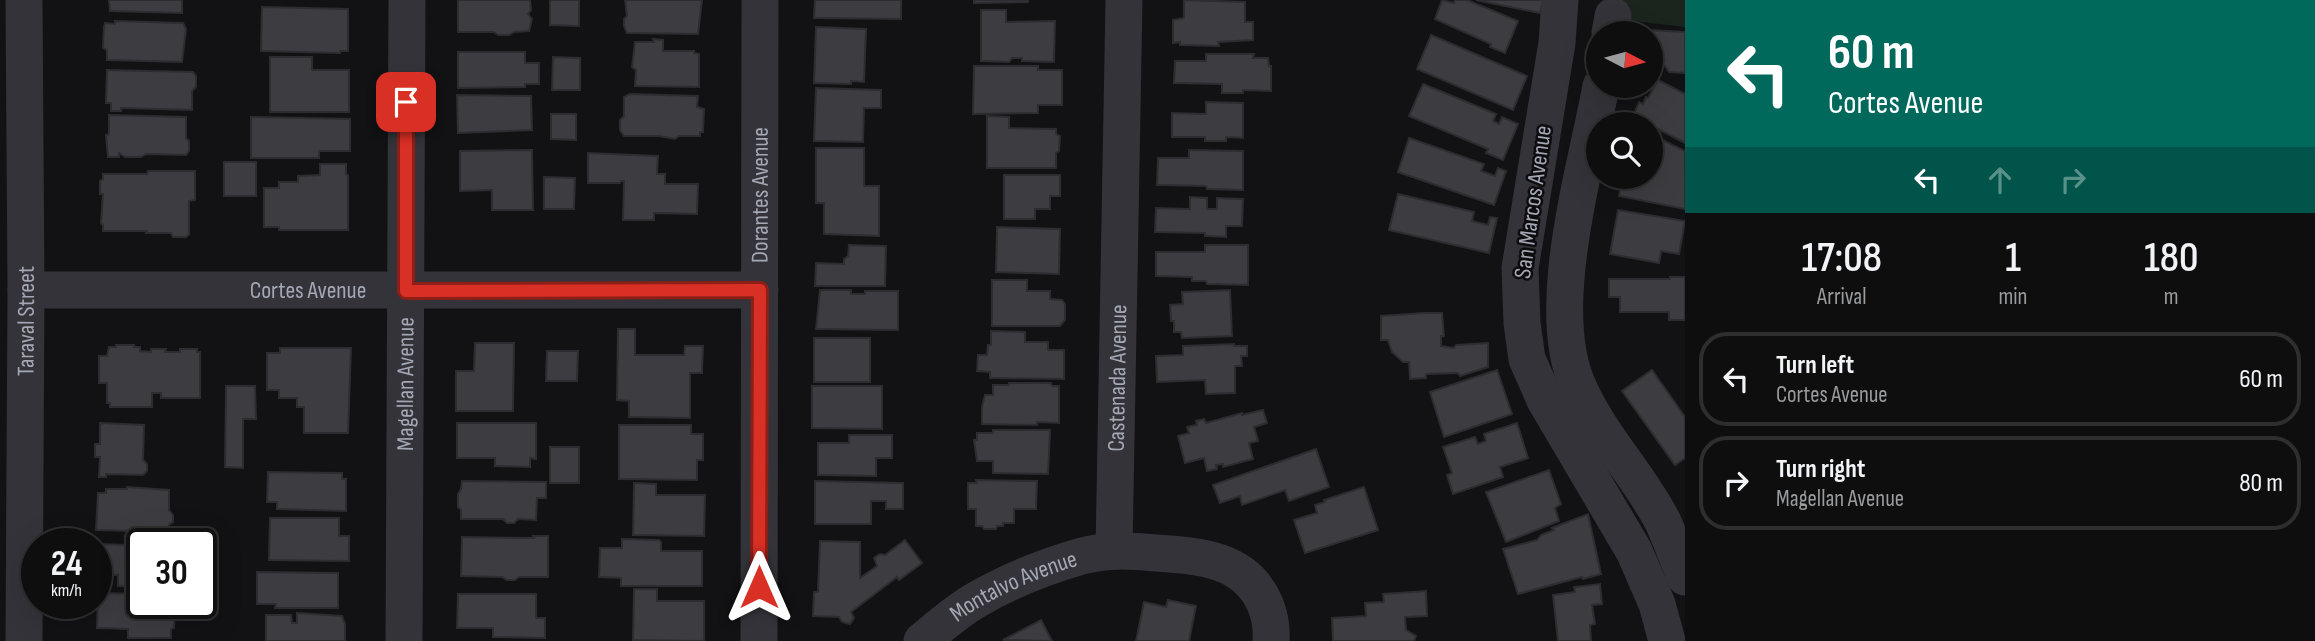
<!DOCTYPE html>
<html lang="en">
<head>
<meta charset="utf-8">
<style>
  body { margin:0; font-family:"Sofia Sans Condensed",sans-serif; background:#171718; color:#f1f3f6; height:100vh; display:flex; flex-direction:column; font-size:26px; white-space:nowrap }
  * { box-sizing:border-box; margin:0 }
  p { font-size:23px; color:#9b9c9e }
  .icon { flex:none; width:38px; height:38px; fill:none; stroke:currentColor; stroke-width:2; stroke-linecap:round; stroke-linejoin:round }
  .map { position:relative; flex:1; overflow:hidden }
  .panel { display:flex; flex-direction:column; background:#0e0e0f; width:630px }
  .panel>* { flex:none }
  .hud { background:#00695c; color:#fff; overflow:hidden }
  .needle { width:46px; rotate:96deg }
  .buttons { position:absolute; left:1586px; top:21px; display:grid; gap:14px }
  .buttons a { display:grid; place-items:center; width:77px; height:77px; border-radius:50%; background:#0e0e0f; box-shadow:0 7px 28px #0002,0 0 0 2px #2e2e2f; font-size:35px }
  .speed { position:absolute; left:21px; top:528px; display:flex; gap:14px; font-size:35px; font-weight:700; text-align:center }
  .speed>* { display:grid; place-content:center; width:91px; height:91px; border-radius:50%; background:#0e0e0f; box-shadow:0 7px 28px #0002,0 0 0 2px #2e2e2f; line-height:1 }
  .speed small { font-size:18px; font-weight:400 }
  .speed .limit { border:4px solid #111; border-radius:10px; background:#fff; color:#111 }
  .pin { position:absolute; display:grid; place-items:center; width:60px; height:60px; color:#fff; margin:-30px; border-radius:14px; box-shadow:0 4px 10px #0006 }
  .me { position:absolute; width:77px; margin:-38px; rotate:0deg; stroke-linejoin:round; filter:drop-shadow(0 0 5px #0008) }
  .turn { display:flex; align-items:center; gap:24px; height:147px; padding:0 28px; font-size:32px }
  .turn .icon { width:91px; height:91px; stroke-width:2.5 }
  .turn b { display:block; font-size:49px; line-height:60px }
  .lanes { display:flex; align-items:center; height:66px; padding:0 28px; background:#0003; justify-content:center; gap:35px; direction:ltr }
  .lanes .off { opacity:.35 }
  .eta { display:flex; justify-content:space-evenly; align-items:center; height:119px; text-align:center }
  .eta b { font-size:42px; font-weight:600; line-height:49px }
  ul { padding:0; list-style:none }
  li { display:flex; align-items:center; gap:21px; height:94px; margin:0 14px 10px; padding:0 14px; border:4px solid #2e2e2f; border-radius:28px }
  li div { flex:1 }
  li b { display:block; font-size:26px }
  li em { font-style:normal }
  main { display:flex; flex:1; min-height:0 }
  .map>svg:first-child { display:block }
  .green { fill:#1c241e }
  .building { fill:#3d3c41; stroke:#2d2c30; stroke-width:2 }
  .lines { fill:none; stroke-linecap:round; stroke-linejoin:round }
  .minor { stroke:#333339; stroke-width:37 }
  .route-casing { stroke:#8d1f18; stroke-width:18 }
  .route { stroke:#d93025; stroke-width:12 }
  .labels { text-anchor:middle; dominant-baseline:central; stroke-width:5; stroke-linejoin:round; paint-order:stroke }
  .street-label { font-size:24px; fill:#a4a7b4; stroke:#0d0d0f }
</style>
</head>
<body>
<main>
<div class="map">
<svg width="1685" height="641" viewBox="0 0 1685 641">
  <rect width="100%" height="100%" fill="#121214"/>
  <path class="green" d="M1616 0H1685V27L1625 20Z"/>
  <g class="building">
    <path d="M109 0H182V13L110 11Z"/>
    <path d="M458 0H530L531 10 528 14 532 19 529 31 514 32 509 35H498L494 32H458Z"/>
    <path d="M550 0H579V26L550 25Z"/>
    <path d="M625 0H702L698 34 627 33 624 26V19L627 16Z"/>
    <path d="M815 0H901V19L814 18Z"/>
    <path d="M974 0H1028V2L974 3Z"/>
    <path d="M1184 0 1245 2V22H1253V40L1218 42 1219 46 1180 45V42L1173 43V20L1184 18Z"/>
    <path d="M1442 0 1454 3 1455 0H1467L1518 21 1505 53 1490 47 1491 44 1435 19Z"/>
    <path d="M1476 0H1543L1540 13Z"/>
    <path d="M262 7 348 9V51H340V53L261 51Z"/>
    <path d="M981 10H1006V22L1055 21 1054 62 1022 61V58H1012L1009 62 981 61Z"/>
    <path d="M115 21 183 23 186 29 182 62 107 60V50L103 48 104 27 105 23 115 24Z"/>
    <path d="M816 27 866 29 864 82 851 81V84L814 83Z"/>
    <path d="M1649 30 1685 32V73L1669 72 1665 66H1650Z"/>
    <path d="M1431 35 1527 76 1513 110 1417 69Z"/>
    <path d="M653 39 663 40V51H694V53L699 54V87L635 86 636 70 632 67 635 42H654Z"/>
    <path d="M458 52H525V63H539V84H525V87L458 88Z"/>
    <path d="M1206 54H1254L1253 58H1268L1269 66H1271V91L1243 90V93H1222V84L1174 83 1175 61H1206Z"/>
    <path d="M270 57H312V70H349V112H270Z"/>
    <path d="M553 57 580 58V90H552Z"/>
    <path d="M974 66H1038V70H1062V105H1038V113L973 114Z"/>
    <path d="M107 70 193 72 196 76V87L192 91V110L121 108V111H111V103H106Z"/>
    <path d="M1658 80 1685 94V143L1633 116 1639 102 1643 104 1646 97 1648 98Z"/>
    <path d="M1423 84 1496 114 1493 121 1499 124 1502 117 1518 124 1503 160 1486 153 1488 149 1409 116Z"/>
    <path d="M816 88 881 90V108H864L863 142 814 141Z"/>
    <path d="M630 94 698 96 697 107 704 109 703 132H700V136H679L675 139 659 136H624L620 130V120L624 116V97Z"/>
    <path d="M457 95 531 96 532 130 458 133Z"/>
    <path d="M1206 102 1243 103V138L1226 137V141H1205V137H1172V113L1206 114Z"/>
    <path d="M551 114H576V140L551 139Z"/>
    <path d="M109 115 186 117V138L189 141V151L186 155 146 154 141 157H125L119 153V157H108L106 135 109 134Z"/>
    <path d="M987 116 1009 117V128L1056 129V134L1060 136 1059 151 1056 153V168H987Z"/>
    <path d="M251 117 350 119V151H319V158H251Z"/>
    <path d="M1650 134 1685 151V209L1619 196 1623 177H1650Z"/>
    <path d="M1409 138 1484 164 1481 171 1495 176 1498 168 1506 171 1494 205 1398 172Z"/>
    <path d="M816 148H864V186H879V236L824 234V203H816Z"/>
    <path d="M532 150 533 210H492V190L460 191V151Z"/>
    <path d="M1189 150 1243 151V190L1207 189 1206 186 1157 185 1158 158H1189Z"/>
    <path d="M588 153 658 156 657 174H665V184H698L697 214 654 213V220H623L624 181H621L620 183H588Z"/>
    <rect x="224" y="162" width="32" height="34"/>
    <path d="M320 164H346V174L348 175V230H279V227H264V188H279V182H298V176L320 175Z"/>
    <path d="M148 171H195V200L189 201V234L186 237H173L171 233H146L147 231H103V225L101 223 103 194H100V181L103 179V174H147Z"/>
    <path d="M1004 175H1060V196H1050V209H1035V219H1004Z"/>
    <path d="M544 177 575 178 574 209H544Z"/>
    <path d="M1398 194 1474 212 1472 221 1488 225 1490 217 1497 218 1489 253 1389 230Z"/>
    <path d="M1190 197 1207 198V209H1217V198L1243 199 1242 226H1226V237L1205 236V233L1155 232 1156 208 1190 209Z"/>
    <path d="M1618 210 1685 221 1679 254 1661 251 1659 263 1610 254Z"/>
    <path d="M997 227 1060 229 1059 274 996 272Z"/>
    <path d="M849 245 886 246 885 286H815L816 263 844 264V259L848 256Z"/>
    <path d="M1205 245H1248V285L1207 284 1206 281H1192V277L1156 276V252H1205Z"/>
    <path d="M1670 277H1685V320H1669V312H1620V297H1609V279H1670Z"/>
    <path d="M992 280H1027V291H1050V299L1062 300 1065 304V320L1060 326H992Z"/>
    <path d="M820 290H851V294H865V291H898V330L816 329Z"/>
    <path d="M1230 290 1232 336 1182 338 1181 332H1174V321H1171L1170 305 1183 304 1182 292Z"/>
    <path d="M1424 313H1442L1444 336H1441V346L1454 348 1456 345 1488 343V367L1460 376 1458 373 1426 374V378L1410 379 1409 362H1403L1392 352 1388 340H1381V316Z"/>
    <path d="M618 329H635V355H684L685 346H703L702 373H690V418L629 417V401L617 400Z"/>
    <path d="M991 331 1025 332V342H1048V350H1064V379L990 378V372L977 371 978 355H987L988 345H991Z"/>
    <rect x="814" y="338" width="56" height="44"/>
    <path d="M475 343H514L513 411H456V371H474Z"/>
    <path d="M1234 344V346H1247V356H1241L1242 366H1235V393L1206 394 1205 380 1157 382 1156 356 1183 355V346Z"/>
    <path d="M116 345H134V347H140V351L151 352V349H166L165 352H180V349H197V352H200V398H161V393H152V407H110V403H107V383H99V356H107L109 347H116Z"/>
    <path d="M280 348H351L348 433H304V407H297V398H279V390H267V353H280Z"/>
    <path d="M547 351H578L577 381H546Z"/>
    <path d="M1497 370 1512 414 1444 437 1430 392Z"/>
    <path d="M1652 370 1685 417V458L1675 465 1622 391Z"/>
    <path d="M1009 383H1051L1052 386H1059V423L1037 422V425L982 424V407L985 395H993V385H1009Z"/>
    <path d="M226 386H255L256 419H243V468L225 467Z"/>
    <path d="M812 386H882V429L812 428Z"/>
    <path d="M1263 410 1267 423 1254 427 1258 441 1249 443 1253 459 1223 467V464L1216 465 1217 469 1207 471 1204 458 1185 463 1178 436 1189 433 1187 427 1197 425 1196 421 1204 419 1206 423 1242 413V415Z"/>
    <path d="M100 423 144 425 143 460 147 464V471L143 475 106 474V477H99L100 457H95V444H100Z"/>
    <path d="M457 423H536V459L530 458V467L495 466V458H457Z"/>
    <path d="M1517 423 1528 458 1500 467 1503 477 1453 494 1447 475 1452 473 1443 447 1475 437 1478 444 1486 441 1484 434Z"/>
    <path d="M619 425H691V434H703V460H697V480L619 479Z"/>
    <path d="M993 430H1050L1048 474 993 473V461H977L974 440H977V433H993Z"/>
    <path d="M849 435H892V458H876V476L818 475V443H849Z"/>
    <rect x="550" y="447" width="29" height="36"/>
    <path d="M1316 449 1329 487 1289 501 1285 490 1242 505 1240 496 1220 503 1213 485Z"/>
    <path d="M1549 470 1561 504 1555 508 1559 521 1506 542 1486 492Z"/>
    <path d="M268 472 342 473V479H346V511L277 509V502H267Z"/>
    <path d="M976 480 1037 481 1036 509H1014V523H1003V526H997L996 529H984L982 526H976V509H968V483H977Z"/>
    <path d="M462 481 546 482V498H537L536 520 518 519 514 523H507L503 519H461V510L458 507V494L461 489Z"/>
    <path d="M815 481 903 483V509H886V501H871V524H815Z"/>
    <path d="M634 483 656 484V495H705L704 536 633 535Z"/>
    <path d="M127 487 169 490V510L173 515V522L169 525 168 532 96 530 98 493H106V489H127Z"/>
    <path d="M1364 487 1378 530 1305 553 1294 520 1317 513 1315 505 1325 502 1324 500Z"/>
    <path d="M1588 514 1601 574 1583 579 1582 577 1518 594 1503 549 1537 540 1541 535 1554 530 1552 528Z"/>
    <path d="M270 518H339V536H349V561L269 560Z"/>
    <path d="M533 536H548V577H519L515 580H507L502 577 461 576 462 537 534 538Z"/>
    <path d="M622 539 659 540 661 542V551H702V586H621V578L599 577 600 548H622Z"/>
    <path d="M905 540 922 563 899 580 897 577 851 612 854 618 850 624 842 622 839 617 813 616 814 592H818L820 541 860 542V578L877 566 874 558 880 554 885 555Z"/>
    <path d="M131 542H141L143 544 142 587 118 586V575L99 574 96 568V552L99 544 128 545Z"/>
    <path d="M257 572 338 573V608H275L276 604H257Z"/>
    <path d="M1600 584 1602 604 1592 605 1595 624 1590 625 1591 641H1558L1553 595 1575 592 1574 587Z"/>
    <path d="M634 589H657V601H704V641L633 640Z"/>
    <path d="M1426 591 1427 616 1405 617 1406 630 1416 636 1414 641H1333L1332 618 1366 616 1365 603 1384 602 1383 594Z"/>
    <path d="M98 593 142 594V604H175L174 628 171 629V638H128V629L97 628Z"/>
    <path d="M458 594H536V618H545V638L493 637V628H457Z"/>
    <path d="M1168 600 1196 606 1189 641H1136L1144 602 1166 607Z"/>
    <path d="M297 613 342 616 345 624V641H266V615H291L292 623H297Z"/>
    <path d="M1041 620 1052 641 1003 640Z"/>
  </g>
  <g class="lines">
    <g class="minor">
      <path d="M1560 0 1557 43 1520 268 1522 323 1527 359 1545 400 1634 551 1657 604 1667 641"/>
      <path d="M1610 33 1613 16"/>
      <path d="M1601 86C1586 169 1543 308 1578 386 1599 435 1639 475 1663 522 1671 540 1678 559 1685 577"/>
      <path id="s1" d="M26 290H760"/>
      <path id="s2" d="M1114 550 1124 0"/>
      <path id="s3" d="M24 641 26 290 24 0"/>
      <path id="s4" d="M404 641 407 0"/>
      <path id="s5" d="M759 641 760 0"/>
      <path id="s6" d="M922 641C940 626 958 610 978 599 1009 581 1047 566 1082 556 1107 549 1131 551 1156 553 1200 556 1246 559 1265 604 1270 616 1272 628 1271 641"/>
    </g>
  </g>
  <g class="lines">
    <g class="route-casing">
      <path id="route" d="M406 102V291L760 290 759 587"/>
    </g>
    <use href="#route" class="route"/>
  </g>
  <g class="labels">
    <g class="street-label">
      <text stroke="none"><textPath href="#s5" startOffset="446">Dorantes Avenue</textPath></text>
      <text transform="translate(1533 202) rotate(-82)">San Marcos Avenue</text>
      <text stroke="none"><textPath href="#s1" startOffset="282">Cortes Avenue</textPath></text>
      <text stroke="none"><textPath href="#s3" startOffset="320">Taraval Street</textPath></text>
      <text stroke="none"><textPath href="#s2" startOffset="172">Castenada Avenue</textPath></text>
      <text stroke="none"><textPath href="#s4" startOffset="257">Magellan Avenue</textPath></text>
      <text stroke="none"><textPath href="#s6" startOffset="108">Montalvo Avenue</textPath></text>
    </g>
  </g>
</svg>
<div class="buttons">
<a><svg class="needle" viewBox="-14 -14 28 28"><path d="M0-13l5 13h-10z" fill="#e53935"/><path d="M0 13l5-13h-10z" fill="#9b9c9e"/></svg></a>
<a><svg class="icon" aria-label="search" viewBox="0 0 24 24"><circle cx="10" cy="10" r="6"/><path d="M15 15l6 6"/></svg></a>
</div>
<div class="speed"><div>24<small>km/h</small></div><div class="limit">30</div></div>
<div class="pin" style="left:406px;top:102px;background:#d93025"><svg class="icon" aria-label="arrive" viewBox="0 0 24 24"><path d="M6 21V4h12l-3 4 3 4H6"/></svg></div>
<svg class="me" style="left:759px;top:587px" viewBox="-20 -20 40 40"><path d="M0-17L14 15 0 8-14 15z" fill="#d93025" stroke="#fff" stroke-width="4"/></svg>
</div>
<section class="panel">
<div class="hud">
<div class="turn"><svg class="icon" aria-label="left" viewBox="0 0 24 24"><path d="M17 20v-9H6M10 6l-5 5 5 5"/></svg><div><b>60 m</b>Cortes Avenue</div></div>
<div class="lanes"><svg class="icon" aria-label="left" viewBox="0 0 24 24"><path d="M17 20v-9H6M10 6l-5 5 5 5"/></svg><svg class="icon off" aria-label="ahead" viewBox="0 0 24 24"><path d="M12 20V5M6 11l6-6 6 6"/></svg><svg class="icon off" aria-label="right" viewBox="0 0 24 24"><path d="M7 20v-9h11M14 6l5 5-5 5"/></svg></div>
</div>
<div class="eta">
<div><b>17:08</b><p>Arrival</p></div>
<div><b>1</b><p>min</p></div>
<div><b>180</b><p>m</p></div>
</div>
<ul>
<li><svg class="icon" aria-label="left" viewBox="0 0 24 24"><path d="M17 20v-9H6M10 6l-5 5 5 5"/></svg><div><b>Turn left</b><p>Cortes Avenue</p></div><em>60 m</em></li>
<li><svg class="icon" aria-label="right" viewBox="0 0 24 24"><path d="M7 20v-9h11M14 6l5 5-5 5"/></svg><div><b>Turn right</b><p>Magellan Avenue</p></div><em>80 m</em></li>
</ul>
</section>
</main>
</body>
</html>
